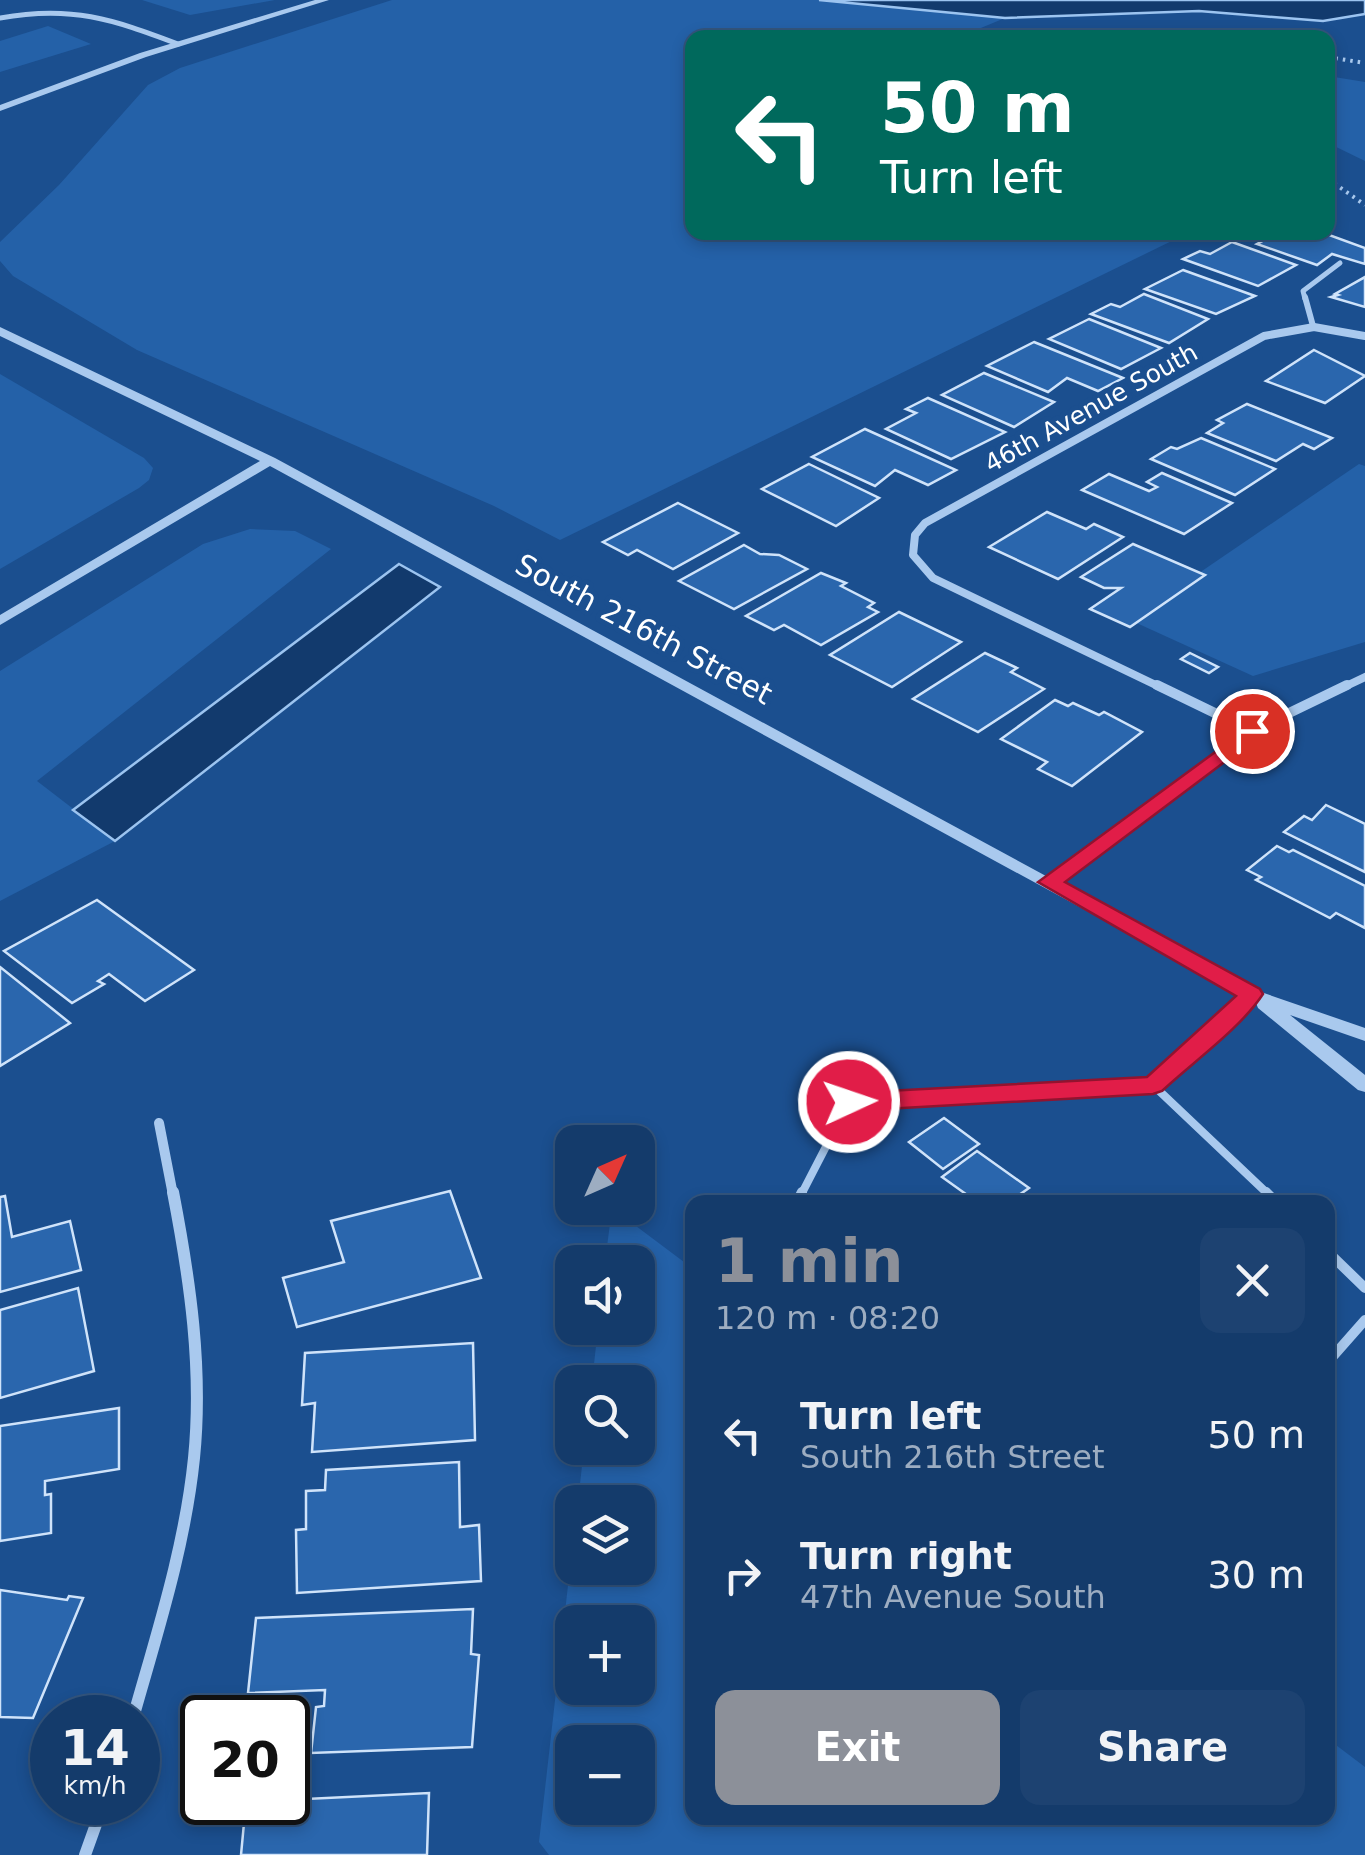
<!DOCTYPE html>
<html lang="en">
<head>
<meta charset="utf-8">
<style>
  body { margin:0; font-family:"DejaVu Sans",sans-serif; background:#1d4271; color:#f1f3f6; height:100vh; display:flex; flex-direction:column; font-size:38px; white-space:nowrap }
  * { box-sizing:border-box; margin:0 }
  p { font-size:32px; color:#9dadc1 }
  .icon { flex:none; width:55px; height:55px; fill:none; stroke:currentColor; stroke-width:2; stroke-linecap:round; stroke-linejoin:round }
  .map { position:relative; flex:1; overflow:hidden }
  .sheet { position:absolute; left:685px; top:1195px; width:650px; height:630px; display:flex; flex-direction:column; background:#143b6b; border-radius:20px; box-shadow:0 5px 15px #0003,0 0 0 2px #33557e }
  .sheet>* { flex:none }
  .hud { position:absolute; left:685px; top:30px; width:650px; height:210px; border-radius:20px; box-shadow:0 5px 15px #0003,0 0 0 2px #33557e; background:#00695c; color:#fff; overflow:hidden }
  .needle { width:65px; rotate:45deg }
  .fabs { position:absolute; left:555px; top:1125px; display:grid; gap:20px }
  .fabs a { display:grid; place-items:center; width:100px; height:100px; border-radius:20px; background:#143b6b; box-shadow:0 5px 15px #0003,0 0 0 2px #33557e; font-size:50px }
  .speed { position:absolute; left:30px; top:1695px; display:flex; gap:20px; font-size:50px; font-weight:700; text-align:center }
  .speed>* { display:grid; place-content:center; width:130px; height:130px; border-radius:50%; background:#143b6b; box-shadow:0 5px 15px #0003,0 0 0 2px #33557e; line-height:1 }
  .speed small { font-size:25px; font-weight:400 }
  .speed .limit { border:5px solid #111; border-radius:15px; background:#fff; color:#111 }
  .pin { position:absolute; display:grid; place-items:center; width:85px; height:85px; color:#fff; margin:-42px; border:5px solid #fff; border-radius:50%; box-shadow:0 2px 10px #0007 }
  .me { position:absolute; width:110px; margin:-55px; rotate:87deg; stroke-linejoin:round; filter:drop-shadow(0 0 8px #0008) }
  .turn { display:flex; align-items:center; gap:35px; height:210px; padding:0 30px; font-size:45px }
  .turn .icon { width:130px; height:130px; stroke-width:2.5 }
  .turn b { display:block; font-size:70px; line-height:85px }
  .round { display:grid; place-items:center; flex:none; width:105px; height:105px; border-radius:20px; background:#1d4271 }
  .headline { display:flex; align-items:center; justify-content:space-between; height:170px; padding:0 30px }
  h1 { font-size:60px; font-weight:700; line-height:75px; color:#8c9099 }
  .cta { display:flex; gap:20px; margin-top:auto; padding:20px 30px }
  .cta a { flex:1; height:115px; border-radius:20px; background:#8c9099; color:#fff; font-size:40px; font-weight:700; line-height:115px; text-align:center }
  .cta a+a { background:#1d4271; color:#f1f3f6 }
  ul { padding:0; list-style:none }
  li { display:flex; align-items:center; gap:30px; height:140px; padding:0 30px }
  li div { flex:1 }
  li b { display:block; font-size:38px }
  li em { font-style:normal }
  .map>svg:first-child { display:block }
  .green { fill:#2461a8; fill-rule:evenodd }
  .water { fill:#123a6d; stroke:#9cc4f0; stroke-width:2.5 }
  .building { fill:#2a66ad; stroke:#cfe3fa; stroke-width:2.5 }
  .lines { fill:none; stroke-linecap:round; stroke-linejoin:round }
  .path { stroke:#a9c9ee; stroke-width:4; stroke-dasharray:2.5 5; stroke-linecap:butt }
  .service-far3 { stroke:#a9c9ee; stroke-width:5 }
  .service-far2 { stroke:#a9c9ee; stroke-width:6 }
  .service-far1 { stroke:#a9c9ee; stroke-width:8 }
  .service { stroke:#a9c9ee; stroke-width:10 }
  .minor-far2 { stroke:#a9c9ee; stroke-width:8 }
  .minor-far1 { stroke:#a9c9ee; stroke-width:10 }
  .minor { stroke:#a9c9ee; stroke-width:12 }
  .tertiary { fill:#a9c9ee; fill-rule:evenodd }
  .route { fill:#e11d48; stroke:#92132f; stroke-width:2.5 }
  .labels { text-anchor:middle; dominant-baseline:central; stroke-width:10; stroke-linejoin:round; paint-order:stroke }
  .far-street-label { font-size:25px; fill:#fff; stroke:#1b4f8f }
  .street-label { font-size:30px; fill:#fff; stroke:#1b4f8f }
</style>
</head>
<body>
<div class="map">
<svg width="1365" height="1855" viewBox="0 0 1365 1855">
  <rect width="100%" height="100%" fill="#1b4f8f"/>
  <g class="green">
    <path d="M142 0H275L190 15Z"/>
    <path d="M392 0H819L1005 18 959 37 692 38V232L1188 233 560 540 494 506 137 350 13 276 0 261V242L59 185 148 85 180 68Z"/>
    <path d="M48 26 91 44 0 72V41Z"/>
    <path d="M1328 76 1365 82V161L1328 143Z"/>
    <path d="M0 374 144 458 153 468 149 480 139 488 0 569Z"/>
    <path d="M1359 464 1365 466V642L1253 676 1130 620Z"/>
    <path d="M250 529 295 531 331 549 37 781 115 841 0 901V671L203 544Z"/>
    <path d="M612 1208 692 1268V1818H1328V1739L1365 1767V1855H549L539 1842 572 1550V1568H638V1502H578L584 1448H638V1382H592L598 1328H638V1262H605ZM638 1622V1688H572V1622ZM638 1742V1808H572V1742Z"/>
  </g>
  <g class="water">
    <path d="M819 0H1365V14L1323 21 1199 11 1005 18Z"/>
    <path d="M399 564 440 587 115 841 73 810Z"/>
  </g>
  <g class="building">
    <path d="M1280 232H1321L1365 248V264L1332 254 1317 265 1257 244Z"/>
    <path d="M1232 242 1296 265 1258 286 1183 259 1200 251 1210 254Z"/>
    <path d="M1183 270 1255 296 1216 314 1145 289Z"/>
    <path d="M1365 277V307L1331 297 1338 295 1335 294Z"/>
    <path d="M1144 294 1208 319 1169 343 1091 314 1111 304 1120 307Z"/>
    <path d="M1089 319 1161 348 1121 369 1049 339Z"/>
    <path d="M1034 342 1123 378 1098 391 1067 378 1048 392 987 366Z"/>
    <path d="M1314 350 1365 376 1325 403 1266 381Z"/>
    <path d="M984 373 1054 402 1014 427 942 395Z"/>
    <path d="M928 398 1005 432 951 459 886 429 916 413 906 409Z"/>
    <path d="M1247 404 1332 438 1314 449 1303 444 1276 461 1207 433 1223 423 1217 420Z"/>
    <path d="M865 429 956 470 928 485 895 470 875 486 812 457Z"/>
    <path d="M1201 438 1275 469 1235 495 1151 459 1171 447 1177 449Z"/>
    <path d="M809 464 879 498 836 526 762 489Z"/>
    <path d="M1162 473 1232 503 1184 534 1082 490 1109 474 1149 491 1157 487 1147 482Z"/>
    <path d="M678 503 738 533 673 569 637 550 628 555 603 542Z"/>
    <path d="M1047 512 1086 529 1094 524 1123 537 1058 579 989 547Z"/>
    <path d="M1133 544 1205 575 1130 627 1090 609 1121 588H1104L1081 577Z"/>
    <path d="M744 545 760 554 779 555 807 569 734 609 679 581Z"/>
    <path d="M821 573 846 583 841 586 874 603 868 607 878 612 821 645 784 625 774 630 746 616Z"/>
    <path d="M899 612 961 642 892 687 830 655Z"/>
    <path d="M985 653 1017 668 1011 672 1044 689 978 732 913 699Z"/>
    <path d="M1190 653 1218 667 1209 673 1181 659Z"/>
    <path d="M1055 700 1068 706 1073 703 1099 715 1104 712 1142 732 1072 786 1038 769 1047 762 1001 739Z"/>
    <path d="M1326 805 1365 824V872L1284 832 1304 816 1312 820Z"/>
    <path d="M1277 846 1289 852 1293 850 1365 886V928L1336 913 1330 918 1256 880 1261 877 1247 870Z"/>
    <path d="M97 900 194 970 145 1001 109 974 98 981 104 984 72 1003 4 951Z"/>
    <path d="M0 967 70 1023 0 1066Z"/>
    <path d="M944 1118 979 1144 943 1169 909 1142Z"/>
    <path d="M977 1151 1029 1188 1009 1202H977L942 1177Z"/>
    <path d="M450 1191 481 1278 297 1327 283 1278 344 1262 331 1221Z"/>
    <path d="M5 1196 12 1237 70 1221 81 1270 0 1292V1197Z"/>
    <path d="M78 1288 94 1371 0 1398V1310Z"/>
    <path d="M473 1343 475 1440 312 1452 315 1403 302 1405 305 1353Z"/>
    <path d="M119 1408V1469L45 1481V1495L51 1494V1533L0 1541V1426Z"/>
    <path d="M459 1462 460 1527 479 1525 481 1581 297 1593 296 1530 306 1529V1491L325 1490 326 1470Z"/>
    <path d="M0 1590 67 1600 69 1596 83 1598 33 1718 0 1717Z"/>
    <path d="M473 1609 471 1654 479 1655 472 1747 311 1753 316 1707 324 1706 325 1690 248 1693 256 1618Z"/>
    <path d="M429 1793 427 1855H241L246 1802Z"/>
  </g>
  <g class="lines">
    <g class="path">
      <path d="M1007 38 1039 31 1142 38"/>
      <path d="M1328 57 1365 63"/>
      <path d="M1328 179 1365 205"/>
    </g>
    <g class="service-far3">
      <path d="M0 18C71 5 112 19 178 44"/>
      <path d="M1305 299 1303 291 1340 263"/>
    </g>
    <path class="service-far2" d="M1305 297 1313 326"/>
    <g class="service-far1">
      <path d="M1153 1085 1269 1195"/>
      <path d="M801 1195 849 1102 1153 1085 1252 995"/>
    </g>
    <g class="service">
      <path d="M1266 1192 1276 1202"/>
      <path d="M797 1202 802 1192"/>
      <path d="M1328 1252 1365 1288"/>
      <path d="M1328 1362 1365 1320"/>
    </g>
    <g class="minor-far2">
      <path d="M1162 688 933 578 913 555 915 535 925 523 1264 336 1314 327 1365 336"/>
      <path d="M1342 688 1365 677"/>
    </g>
    <g class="minor-far1">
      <path d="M1157 685 1252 731"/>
      <path d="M1049 882 1252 731 1347 685"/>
      <path d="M159 1123 173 1195"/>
    </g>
    <g class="minor">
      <path d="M133 1718C157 1633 185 1547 194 1458 203 1369 190 1280 173 1192"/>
      <path d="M85 1855 104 1802"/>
    </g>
    <g class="tertiary">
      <path d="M315 0H329L146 57 0 111V105L140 53Z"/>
      <path d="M0 327 275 458 1258 991 1365 1028V1041L1290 1015 1365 1075V1092L1358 1090 1258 1008 1256 1003 270 466 0 625V615L260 461 0 336Z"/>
    </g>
  </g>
  <path class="route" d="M1252 725 1262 731 1259 736 1065 882 1260 989 1263 994C1240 1029 1193 1062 1162 1091L1153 1094 849 1111 840 1108 837 1102 840 1096 849 1093 1147 1077 1236 996 1038 882Z"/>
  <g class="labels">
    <g class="far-street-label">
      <text transform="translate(1091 408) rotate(-29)">46th Avenue South</text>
    </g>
    <g class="street-label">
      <text transform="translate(644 629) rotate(28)">South 216th Street</text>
    </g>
  </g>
</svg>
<div class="fabs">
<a><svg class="needle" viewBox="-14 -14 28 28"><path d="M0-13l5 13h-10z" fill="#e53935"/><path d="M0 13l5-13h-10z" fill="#9dadc1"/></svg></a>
<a><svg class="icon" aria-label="sound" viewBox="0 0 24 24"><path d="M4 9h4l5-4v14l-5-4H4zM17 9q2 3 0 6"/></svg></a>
<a><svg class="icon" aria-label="search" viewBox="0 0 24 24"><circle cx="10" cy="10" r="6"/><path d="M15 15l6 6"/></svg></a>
<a><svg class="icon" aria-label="layers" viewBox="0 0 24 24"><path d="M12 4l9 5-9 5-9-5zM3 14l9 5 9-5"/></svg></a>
<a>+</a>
<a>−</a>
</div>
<div class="speed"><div>14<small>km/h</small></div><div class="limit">20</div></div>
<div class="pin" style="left:1252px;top:731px;background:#d93025"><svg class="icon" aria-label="arrive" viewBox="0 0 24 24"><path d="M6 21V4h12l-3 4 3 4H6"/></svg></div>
<svg class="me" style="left:849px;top:1102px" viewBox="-20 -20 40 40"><circle r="17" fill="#e11d48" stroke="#fff" stroke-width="3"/><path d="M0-11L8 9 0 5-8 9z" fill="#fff"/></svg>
<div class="hud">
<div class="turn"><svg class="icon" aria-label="left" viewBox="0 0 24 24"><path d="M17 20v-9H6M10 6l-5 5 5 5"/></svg><div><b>50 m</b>Turn left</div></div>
</div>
<section class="sheet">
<div class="headline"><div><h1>1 min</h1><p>120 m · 08:20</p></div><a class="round"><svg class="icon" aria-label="close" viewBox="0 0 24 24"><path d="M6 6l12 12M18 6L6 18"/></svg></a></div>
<ul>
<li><svg class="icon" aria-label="left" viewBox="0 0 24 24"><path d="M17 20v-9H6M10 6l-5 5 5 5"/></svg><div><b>Turn left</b><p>South 216th Street</p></div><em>50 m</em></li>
<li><svg class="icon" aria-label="right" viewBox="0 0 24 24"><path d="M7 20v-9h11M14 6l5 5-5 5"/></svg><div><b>Turn right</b><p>47th Avenue South</p></div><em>30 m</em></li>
</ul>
<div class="cta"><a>Exit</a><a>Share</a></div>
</section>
</div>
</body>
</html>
